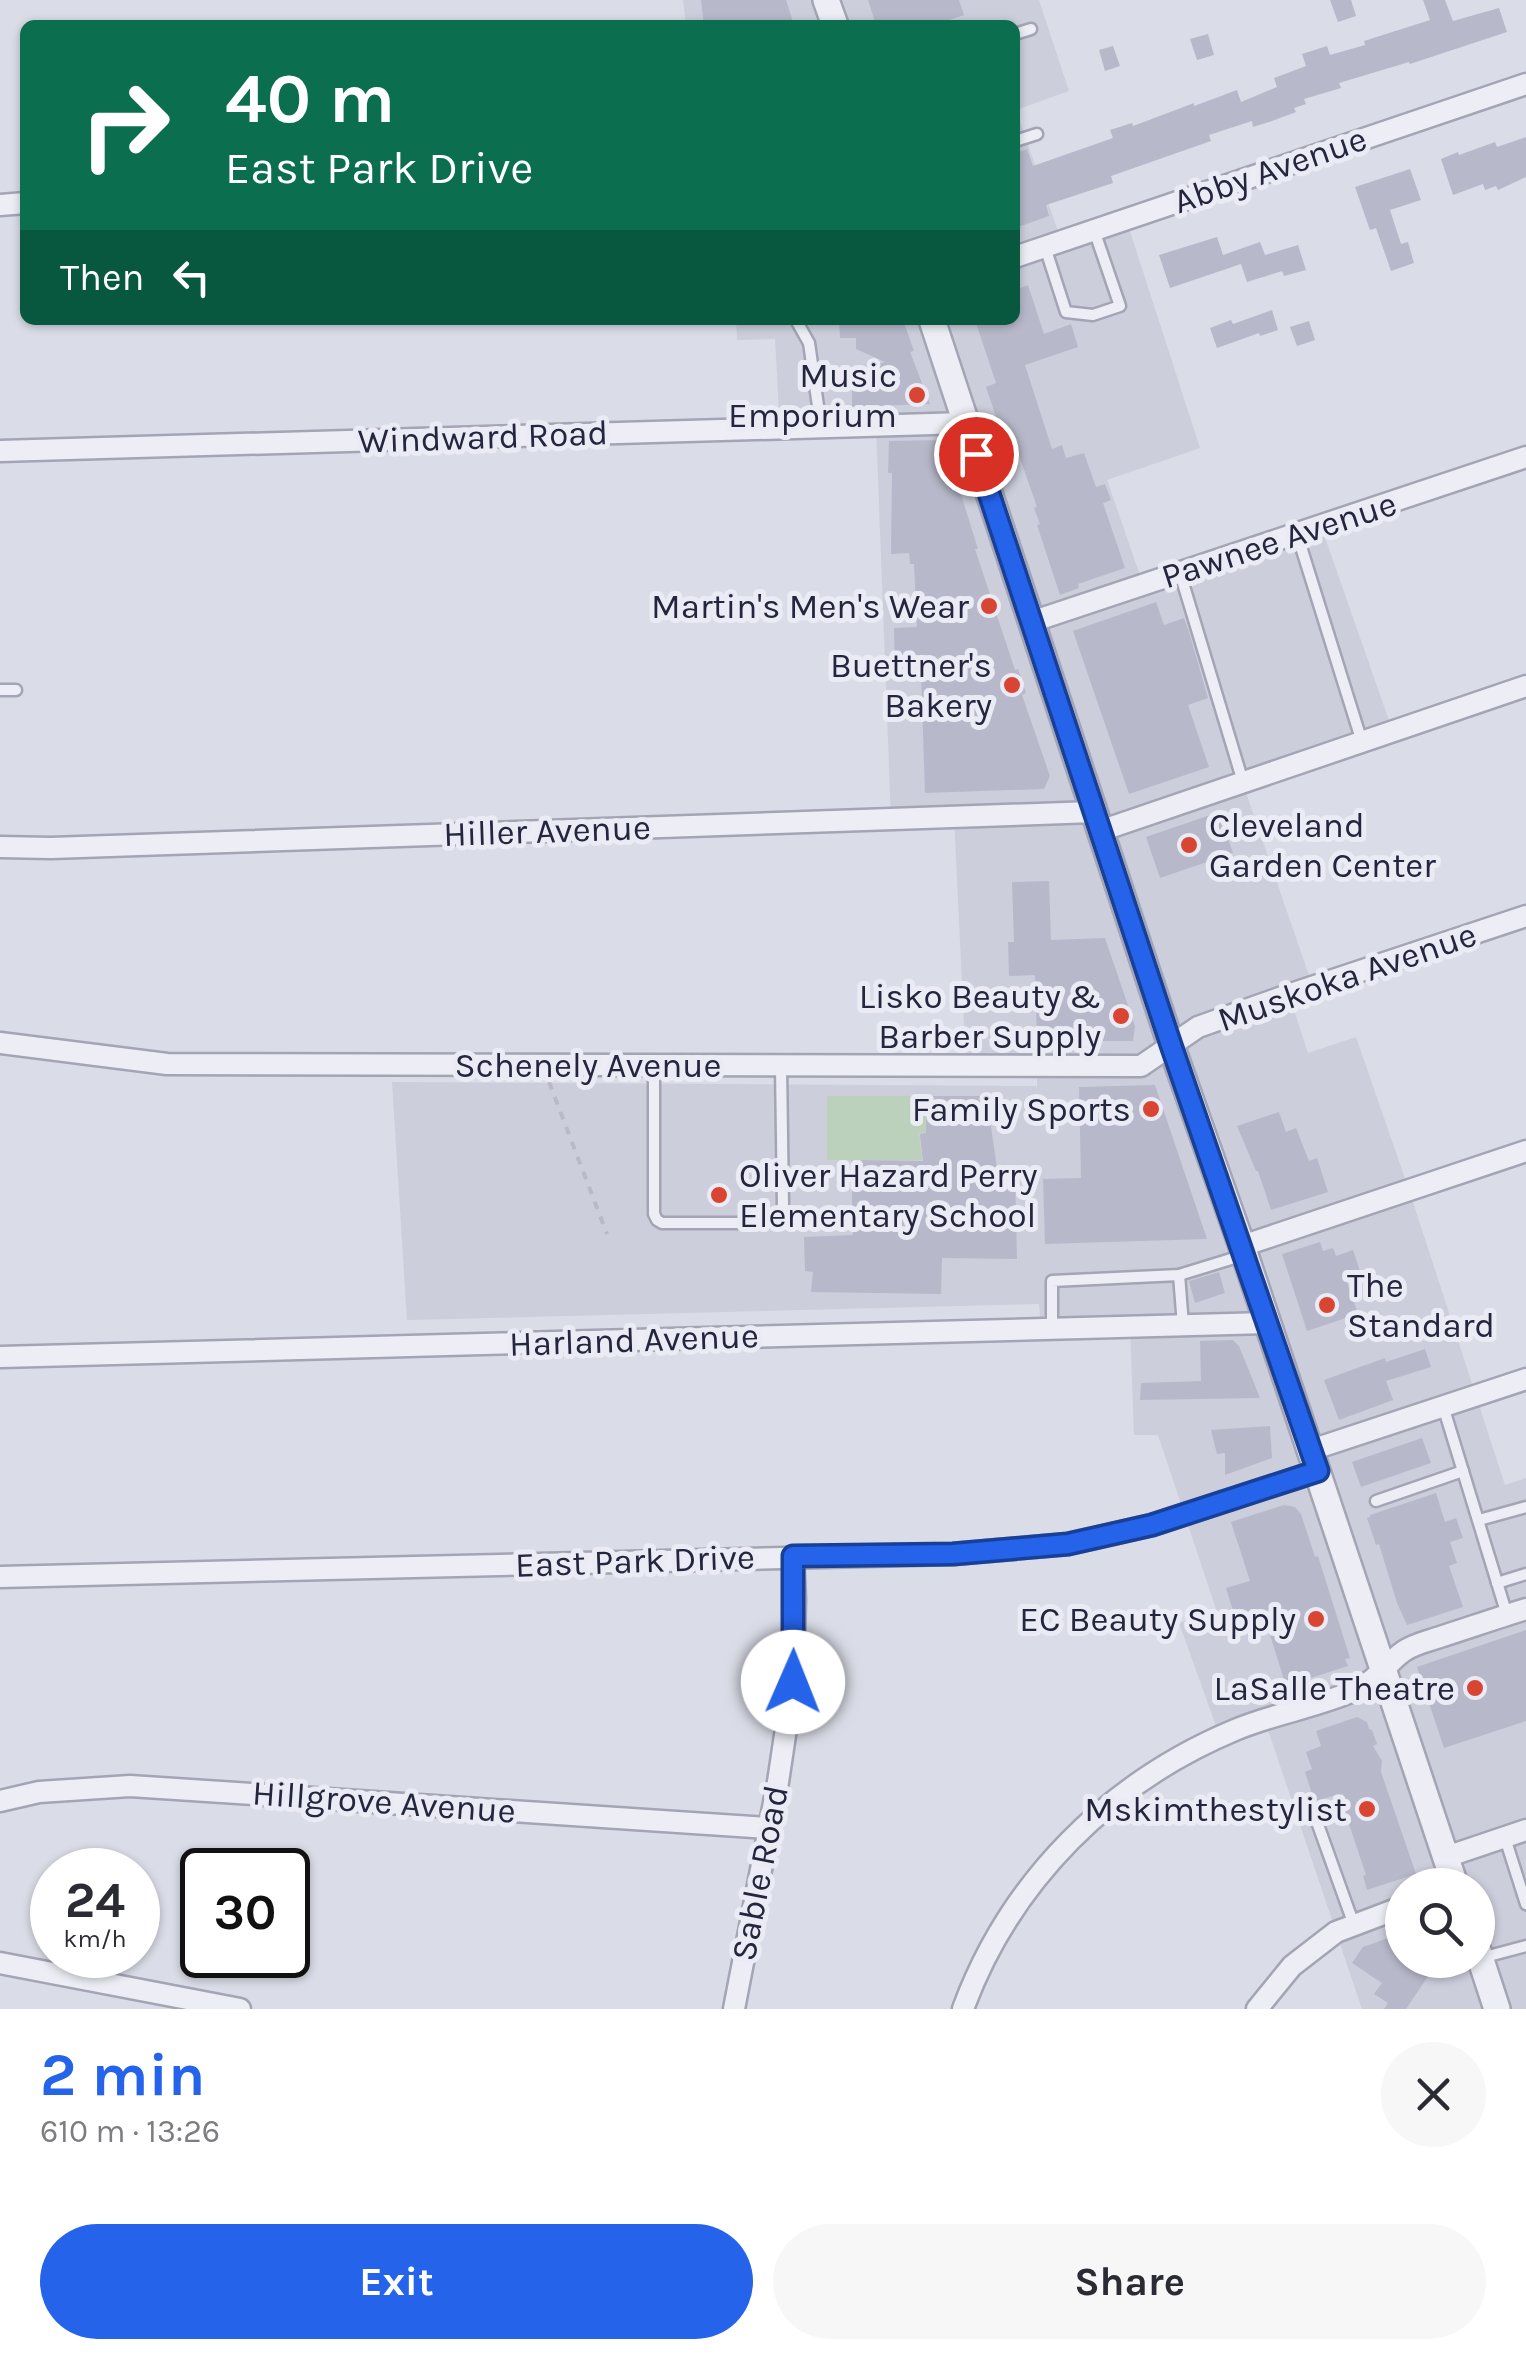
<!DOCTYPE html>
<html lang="en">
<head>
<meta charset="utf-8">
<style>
  body { margin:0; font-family:Karla,sans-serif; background:#f7f7f7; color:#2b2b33; height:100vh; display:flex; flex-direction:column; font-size:38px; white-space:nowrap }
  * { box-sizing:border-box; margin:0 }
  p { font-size:32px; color:#7c7c81 }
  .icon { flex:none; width:55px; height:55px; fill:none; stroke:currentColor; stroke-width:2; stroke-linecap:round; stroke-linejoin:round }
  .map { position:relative; height:2009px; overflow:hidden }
  .details { display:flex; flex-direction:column; background:#fff; flex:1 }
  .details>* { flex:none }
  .hud { position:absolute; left:20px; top:20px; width:1000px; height:305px; border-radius:15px; box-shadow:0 2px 8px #0004; background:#0b6e4f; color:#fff; overflow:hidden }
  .tools { position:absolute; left:1385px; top:1868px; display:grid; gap:20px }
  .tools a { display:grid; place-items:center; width:110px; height:110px; border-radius:50%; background:#fff; box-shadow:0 2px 8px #0004; font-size:50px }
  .speed { position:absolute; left:30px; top:1848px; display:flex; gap:20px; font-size:50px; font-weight:700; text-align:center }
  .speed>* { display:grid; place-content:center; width:130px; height:130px; border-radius:50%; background:#fff; box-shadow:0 2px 8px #0004; line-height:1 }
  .speed small { font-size:25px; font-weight:400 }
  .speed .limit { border:5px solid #111; border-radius:15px; background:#fff; color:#111 }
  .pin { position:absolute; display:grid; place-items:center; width:85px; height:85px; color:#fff; margin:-42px; border:5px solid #fff; border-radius:50%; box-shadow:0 2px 10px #0007 }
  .me { position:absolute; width:110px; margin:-55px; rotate:1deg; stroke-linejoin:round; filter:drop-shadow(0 0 8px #0008) }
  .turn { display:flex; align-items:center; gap:35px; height:210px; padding:0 40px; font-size:45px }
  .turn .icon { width:130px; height:130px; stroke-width:2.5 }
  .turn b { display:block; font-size:70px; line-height:85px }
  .then { display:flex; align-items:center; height:95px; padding:0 40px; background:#0003; gap:20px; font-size:38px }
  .round { display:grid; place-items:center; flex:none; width:105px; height:105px; border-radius:52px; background:#f7f7f7 }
  .headline { display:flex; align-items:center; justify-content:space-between; height:170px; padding:0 40px }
  h1 { font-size:60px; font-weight:700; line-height:75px; color:#2563eb }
  .action { display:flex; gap:20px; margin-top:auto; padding:20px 40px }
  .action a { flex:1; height:115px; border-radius:60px; background:#2563eb; color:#fff; font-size:40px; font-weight:700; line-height:115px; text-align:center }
  .action a+a { background:#f7f7f7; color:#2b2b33 }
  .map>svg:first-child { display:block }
  .built { fill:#cccedc; fill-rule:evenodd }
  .green { fill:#bbd1bb }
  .building { fill:#b7b9ca }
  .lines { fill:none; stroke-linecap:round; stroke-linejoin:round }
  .service-casing { stroke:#a3a5b4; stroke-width:15 }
  .minor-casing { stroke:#a3a5b4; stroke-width:25 }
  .tertiary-casing { stroke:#a3a5b4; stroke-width:30 }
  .path { stroke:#b9bac5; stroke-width:4; stroke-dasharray:8 8; stroke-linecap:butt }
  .service { stroke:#edeef5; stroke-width:10 }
  .minor { stroke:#edeef5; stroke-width:20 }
  .tertiary { stroke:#edeef5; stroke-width:25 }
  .route-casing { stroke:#184099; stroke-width:25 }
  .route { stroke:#2563eb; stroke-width:18 }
  .poi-dot { fill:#d84533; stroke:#eaebf4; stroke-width:4 }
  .labels { text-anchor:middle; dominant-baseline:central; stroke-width:10; stroke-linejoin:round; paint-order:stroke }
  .street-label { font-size:35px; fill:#24263d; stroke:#eaebf4 }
  .poi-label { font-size:35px; fill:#24263d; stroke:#eaebf4; text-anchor:end }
</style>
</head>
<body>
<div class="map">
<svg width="1526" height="2009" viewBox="0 0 1526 2009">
  <rect width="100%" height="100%" fill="#dadce7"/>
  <path class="built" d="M683 0H1039L1069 91 1016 110 1061 240 1126 219 1200 448 1107 480 1143 584 1321 526 1393 732 1243 784 1313 987 1289 995 1308 1053 1356 1037 1409 1190 1505 1485 1526 1478V2009H1362L1265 1721 1220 1737 1179 1623 1216 1609 1158 1435H1134L1130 1327 1041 1329 1039 1304 407 1320 392 1082 1036 1086 1037 1089V1067L966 1066 954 817 891 819 876 426 780 428 775 339 737 340 736 320H1015V25H686ZM1402 1885H1478V1960H1402Z"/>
  <path class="green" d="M827 1096H925L926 1132 919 1133 922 1160H827Z"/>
  <g class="building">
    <path d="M701 0H786L794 25H704Z"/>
    <path d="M868 0H959L964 15 934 25H876Z"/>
    <path d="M1330 0H1351L1356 16 1338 22Z"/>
    <path d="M1423 0H1445L1453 21 1499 8 1507 32 1410 64 1409 62 1339 83 1341 88 1304 99 1306 104 1294 108 1296 112 1269 122 1253 127 1252 121 1209 135 1211 141 1111 176 1113 183 1046 205 1049 216 1015 228V153L1027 149 1033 166 1113 138 1110 130 1132 123 1133 126 1194 103V106L1237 90 1241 102 1277 87 1274 78 1306 66 1302 54 1327 46 1330 55 1365 45 1364 41 1430 20Z"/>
    <path d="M1208 34 1214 55 1197 60 1190 39Z"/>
    <path d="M1113 46 1120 66 1105 71 1099 50Z"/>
    <path d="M1526 137V177L1498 190 1496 186 1485 190 1483 184 1453 195 1441 159 1458 152 1459 155 1495 142 1497 147Z"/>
    <path d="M1410 169 1421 200 1390 210 1401 244 1408 242 1414 263 1391 271 1376 228 1370 230 1355 187Z"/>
    <path d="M1217 237 1223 255 1260 242 1265 255 1298 245 1306 270 1284 276 1282 271 1247 282 1241 264 1170 288 1159 255Z"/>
    <path d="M1028 285 1044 334 1071 324 1078 347 1025 365 1052 449 1062 445 1066 458 1084 453 1096 487 1105 484 1111 500 1103 503 1125 568 1078 584 1079 588 1060 595 1037 525 1040 524 1034 508 1037 507 1014 441 1005 444 986 387 996 383 975 320H1015V290Z"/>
    <path d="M1272 310 1278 330 1260 336 1259 333 1217 348 1210 328 1231 320 1233 324Z"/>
    <path d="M839 320H903L914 351 910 352 930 404 852 407V385H863L859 370 885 362 856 349V338H840Z"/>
    <path d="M1309 321 1315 340 1297 346 1290 327Z"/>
    <path d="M944 440 978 549H975L1015 670 1018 669 1026 693 1022 695 1050 776 1044 789 925 793 921 672 895 674 894 628 917 627 914 564H910L909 553 891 554 892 473H888L889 441Z"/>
    <path d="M1156 602 1164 625 1184 618 1190 635 1208 698 1188 705 1209 767 1129 794 1073 631Z"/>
    <path d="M1219 812 1233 853 1160 878 1146 837Z"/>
    <path d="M1049 881 1051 940 1105 938 1135 1026 1133 1041H1037L1035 975 1009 976 1008 942H1014L1012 882Z"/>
    <path d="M1155 1085 1207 1239 1045 1244 1043 1179 1081 1178 1079 1087Z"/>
    <path d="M926 1096H983V1120H990L998 1175H1015L1017 1259 942 1258 941 1294 811 1292 813 1272 805 1271 804 1237 853 1235 851 1160 923 1161 920 1134 926 1133Z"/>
    <path d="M1279 1112 1286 1132 1296 1128 1309 1161 1317 1158 1328 1192 1271 1210 1258 1171H1256L1237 1126Z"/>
    <path d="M1320 1242 1323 1251 1333 1248 1336 1256 1353 1250 1361 1274 1346 1279 1358 1314 1307 1331 1282 1254Z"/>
    <path d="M1219 1272 1225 1293 1195 1303 1189 1281Z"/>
    <path d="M1233 1340 1239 1346 1260 1398 1140 1400 1141 1383 1201 1381 1200 1341Z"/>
    <path d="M1425 1349 1431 1367 1386 1381 1393 1400 1339 1420 1324 1380 1385 1358 1386 1362Z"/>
    <path d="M1270 1426 1272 1458 1225 1475V1453L1217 1454 1211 1430Z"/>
    <path d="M1422 1438 1431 1463 1361 1487 1352 1462Z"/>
    <path d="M1436 1493 1445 1522 1456 1518 1463 1538 1450 1542 1457 1563 1449 1566 1463 1607 1407 1625 1397 1603 1379 1544 1376 1545 1367 1518 1370 1517V1515Z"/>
    <path d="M1284 1505 1295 1507 1301 1514 1315 1557 1318 1556 1350 1658 1345 1659 1348 1666 1286 1686 1266 1622 1239 1630 1226 1588 1250 1581 1231 1522Z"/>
    <path d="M1526 1630V1721L1444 1748 1417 1667Z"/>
    <path d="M1357 1717 1367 1722 1369 1729 1372 1730 1377 1744 1373 1746 1382 1761 1381 1772 1416 1874 1367 1890 1363 1876 1366 1875 1339 1794 1317 1801 1314 1800 1305 1772 1312 1769 1306 1752 1321 1746 1316 1731Z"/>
    <path d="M1402 1933V1960H1439L1406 2009H1384L1388 2003 1374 1994 1382 1983 1352 1963 1363 1947Z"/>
  </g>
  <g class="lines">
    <g class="service-casing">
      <g id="service">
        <path d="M1015 34 1031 29"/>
        <path d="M1015 141 1037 134"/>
        <path d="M1045 247 1066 312 1093 315 1120 306 1094 230"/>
        <path d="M796 320 809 343 821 427"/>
        <path d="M1297 534 1362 742"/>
        <path d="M1180 573 1243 782"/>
        <path d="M0 690H16"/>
        <path d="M654 1066V1214L657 1220 662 1223H767L779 1219 783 1207 781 1066"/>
        <path d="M1179 1275 1183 1325"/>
        <path d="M1052 1328V1281L1179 1275 1244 1255"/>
        <path d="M1443 1406 1507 1615"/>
        <path d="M1376 1501 1463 1471"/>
        <path d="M1479 1520 1526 1507"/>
        <path d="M1497 1583 1526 1574"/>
        <path d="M1312 1808 1354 1925"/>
        <path d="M1505 1838 1526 1904"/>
        <path d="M1481 1958 1526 1946"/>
      </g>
    </g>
    <g class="minor-casing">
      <g id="minor">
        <path d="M0 205 25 203"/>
        <path d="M1015 257 1526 84"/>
        <path d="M0 451 966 423"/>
        <path d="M1031 622 1526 457"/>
        <path d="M1100 831 1526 686"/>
        <path d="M0 847 51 848 1094 812"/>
        <path d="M0 1043 167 1064 1141 1066 1198 1027 1288 995 1526 916"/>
        <path d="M1242 1246 1526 1151"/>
        <path d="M0 1357 1267 1323"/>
        <path d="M1311 1450 1526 1379"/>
        <path d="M0 1577 953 1554 1068 1544 1152 1525 1318 1471"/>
        <path d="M0 1801 39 1792 130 1786 769 1828"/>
        <path d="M1446 1857 1526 1830"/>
        <path d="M0 1963 240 2009"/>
        <path d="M734 2009 778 1782 793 1682 795 1599 793 1557"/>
        <path d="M963 2009C1010 1881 1110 1782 1235 1730 1275 1713 1319 1707 1358 1689 1376 1681 1388 1662 1404 1651 1414 1644 1428 1641 1440 1637 1468 1628 1497 1618 1526 1609"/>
        <path d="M1257 2009 1292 1966 1336 1932 1402 1907"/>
      </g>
    </g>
    <g class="tertiary-casing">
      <g id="tertiary">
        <path d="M826 0 835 25"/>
        <path d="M932 320 1171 1045 1242 1246 1455 1885"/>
        <path d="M1478 1951 1497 2009"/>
      </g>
    </g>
    <path class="path" d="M549 1082 607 1234"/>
    <use href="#service" class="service"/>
    <use href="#minor" class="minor"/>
    <use href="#tertiary" class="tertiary"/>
  </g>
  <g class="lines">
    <g class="route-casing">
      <path id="route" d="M793 1682V1556L953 1554 1068 1544 1152 1525 1318 1471 1171 1045 976 454"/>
    </g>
    <use href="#route" class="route"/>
  </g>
  <g class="poi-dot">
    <circle cx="917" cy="395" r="10"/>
    <circle cx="989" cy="606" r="10"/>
    <circle cx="1012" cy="685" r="10"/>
    <circle cx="1189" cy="845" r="10"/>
    <circle cx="1121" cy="1016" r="10"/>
    <circle cx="1151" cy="1109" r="10"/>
    <circle cx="719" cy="1195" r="10"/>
    <circle cx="1327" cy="1305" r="10"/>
    <circle cx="1316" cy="1619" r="10"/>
    <circle cx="1475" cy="1688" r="10"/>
    <circle cx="1367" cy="1809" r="10"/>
  </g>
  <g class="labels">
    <g class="street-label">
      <text transform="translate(1270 170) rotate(-19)">Abby Avenue</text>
      <text transform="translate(483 437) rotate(-2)">Windward Road</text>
      <text transform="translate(1279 540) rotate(-18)">Pawnee Avenue</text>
      <text transform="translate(547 831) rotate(-2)">Hiller Avenue</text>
      <text transform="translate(1347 977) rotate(-19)">Muskoka Avenue</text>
      <text x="588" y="1065">Schenely Avenue</text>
      <text transform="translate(634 1340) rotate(-2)">Harland Avenue</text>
      <text transform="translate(635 1561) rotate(-2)">East Park Drive</text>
      <text transform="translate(384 1802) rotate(4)">Hillgrove Avenue</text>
      <text transform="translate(760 1873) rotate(-79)">Sable Road</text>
    </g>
    <g class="poi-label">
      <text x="897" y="375">Music<tspan x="897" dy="40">Emporium</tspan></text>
      <text x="969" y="606">Martin's Men's Wear</text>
      <text x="992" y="665">Buettner's<tspan x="992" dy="40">Bakery</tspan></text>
      <text x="1209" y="825" text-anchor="start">Cleveland<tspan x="1209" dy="40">Garden Center</tspan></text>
      <text x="1101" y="996">Lisko Beauty &amp;<tspan x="1101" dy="40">Barber Supply</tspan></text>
      <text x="1131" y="1109">Family Sports</text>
      <text x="739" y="1175" text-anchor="start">Oliver Hazard Perry<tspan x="739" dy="40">Elementary School</tspan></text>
      <text x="1347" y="1285" text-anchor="start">The<tspan x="1347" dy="40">Standard</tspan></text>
      <text x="1296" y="1619">EC Beauty Supply</text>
      <text x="1455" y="1688">LaSalle Theatre</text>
      <text x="1347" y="1809">Mskimthestylist</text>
    </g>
  </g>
</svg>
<div class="tools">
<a><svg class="icon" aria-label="search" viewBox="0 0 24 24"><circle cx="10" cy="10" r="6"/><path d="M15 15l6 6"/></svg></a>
</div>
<div class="speed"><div>24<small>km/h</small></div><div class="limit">30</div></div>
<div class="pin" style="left:976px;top:454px;background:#d93025"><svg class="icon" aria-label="arrive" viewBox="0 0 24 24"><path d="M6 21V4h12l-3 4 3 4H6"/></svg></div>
<svg class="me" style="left:793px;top:1682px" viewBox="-20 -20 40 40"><circle r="19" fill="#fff"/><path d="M0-13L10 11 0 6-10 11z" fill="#2563eb"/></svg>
<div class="hud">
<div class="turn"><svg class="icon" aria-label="right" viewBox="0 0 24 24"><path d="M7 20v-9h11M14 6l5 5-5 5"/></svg><div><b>40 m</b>East Park Drive</div></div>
<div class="then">Then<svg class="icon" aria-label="left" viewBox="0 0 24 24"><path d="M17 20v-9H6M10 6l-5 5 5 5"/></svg></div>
</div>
</div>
<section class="details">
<div class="headline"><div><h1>2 min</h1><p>610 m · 13:26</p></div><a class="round"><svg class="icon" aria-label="close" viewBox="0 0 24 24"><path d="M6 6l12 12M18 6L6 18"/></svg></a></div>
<div class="action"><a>Exit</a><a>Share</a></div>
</section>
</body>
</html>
